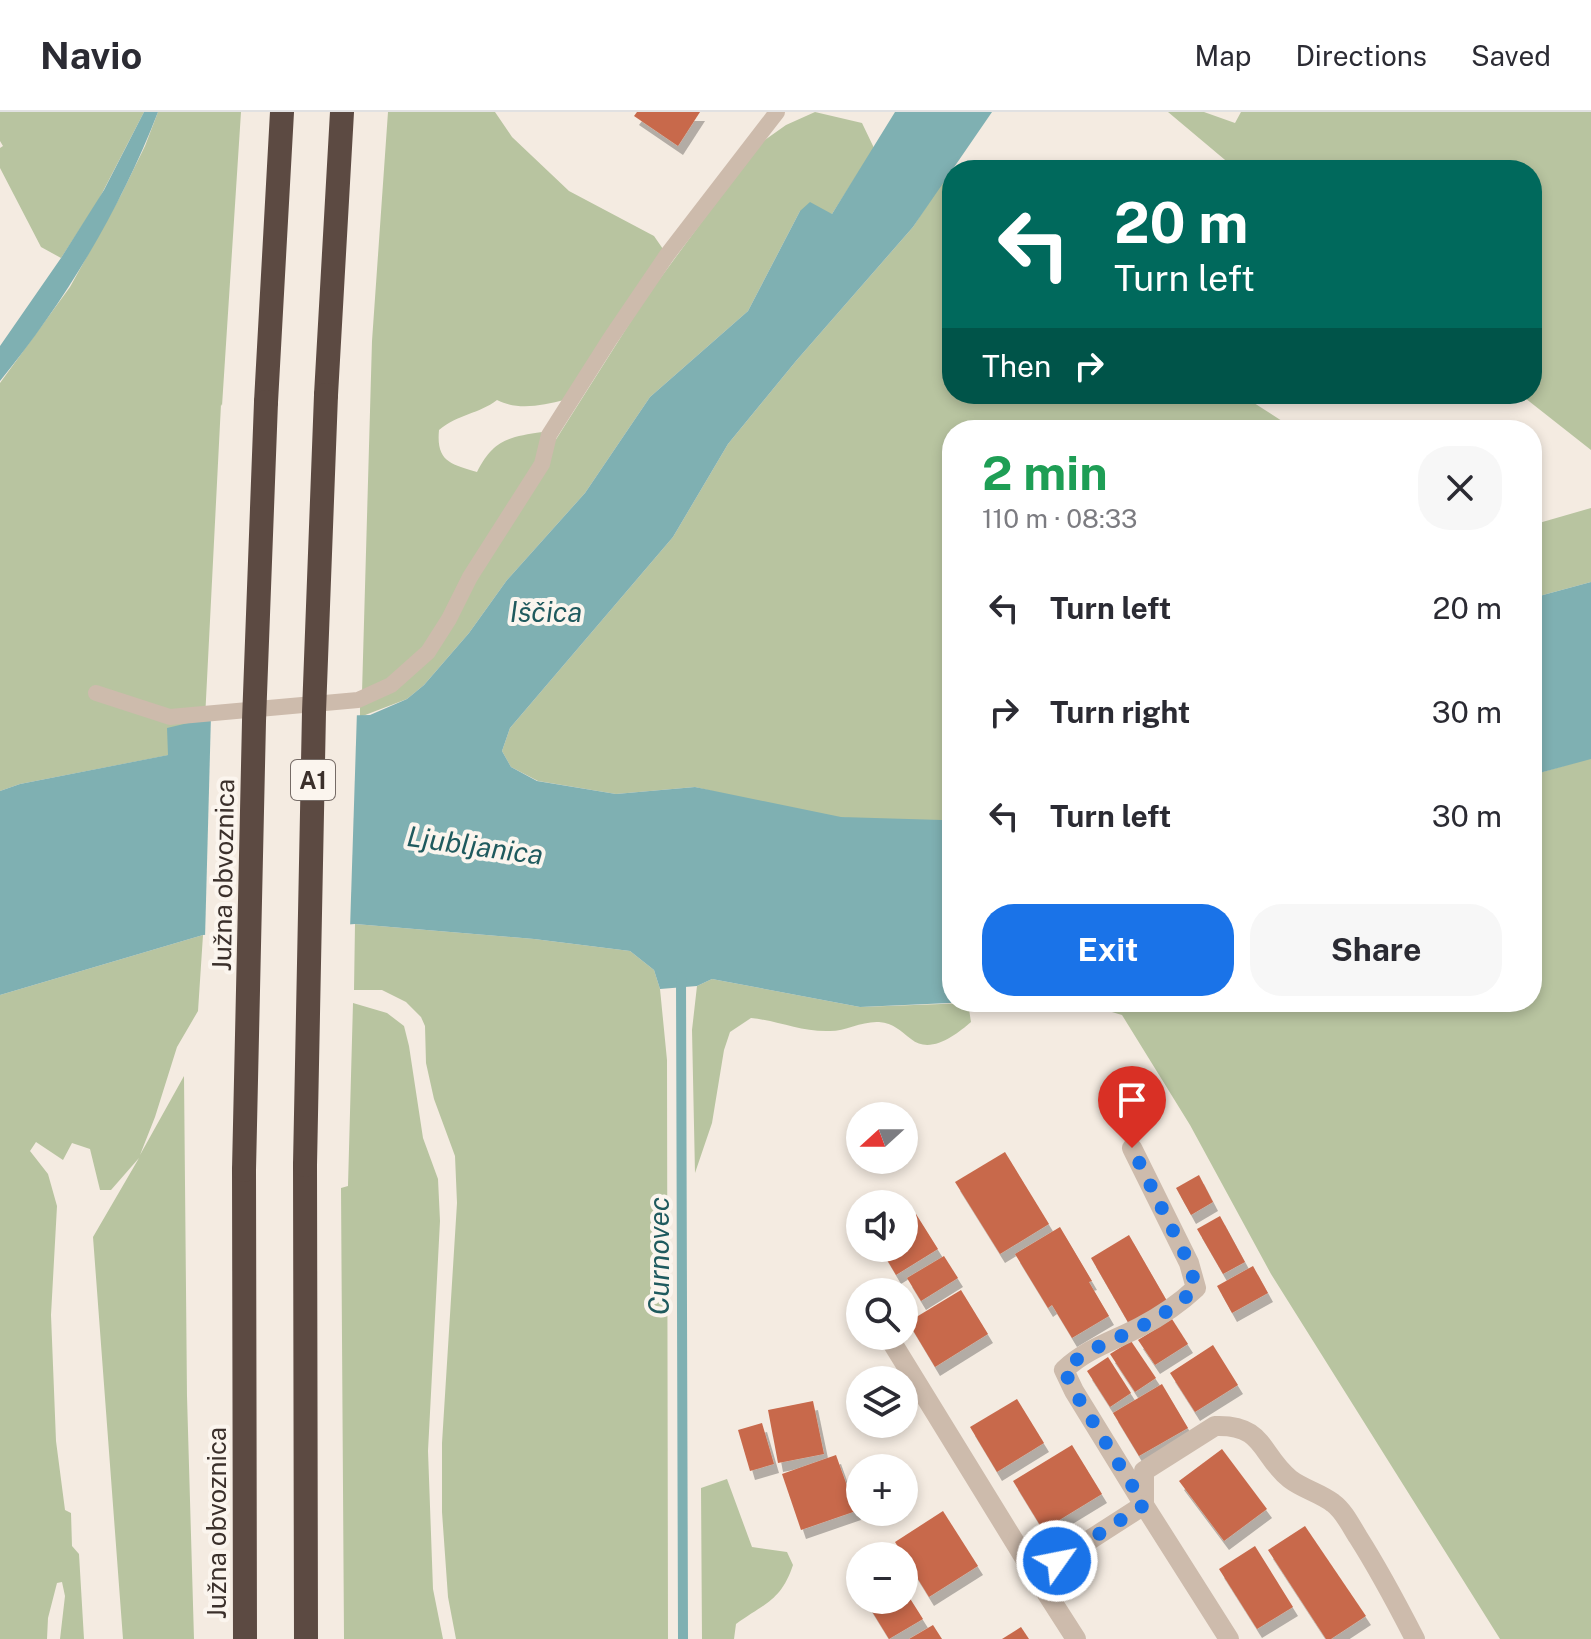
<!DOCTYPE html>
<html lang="en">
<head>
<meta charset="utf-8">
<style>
  body { margin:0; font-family:"Public Sans",sans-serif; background:#f7f7f7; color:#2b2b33; height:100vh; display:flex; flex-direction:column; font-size:30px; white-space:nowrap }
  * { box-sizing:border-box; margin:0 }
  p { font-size:26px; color:#7c7c81 }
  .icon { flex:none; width:44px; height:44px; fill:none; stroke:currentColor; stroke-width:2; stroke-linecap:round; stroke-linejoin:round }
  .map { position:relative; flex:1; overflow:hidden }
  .sheet { position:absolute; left:942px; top:308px; width:600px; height:592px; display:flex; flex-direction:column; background:#fff; border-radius:32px; box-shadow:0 4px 12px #0003 }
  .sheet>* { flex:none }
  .guide { position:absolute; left:942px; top:48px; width:600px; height:244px; border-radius:32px; box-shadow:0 4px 12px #0003; background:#00695c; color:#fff; overflow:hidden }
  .needle { width:52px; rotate:249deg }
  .tools { position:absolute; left:846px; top:990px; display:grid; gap:16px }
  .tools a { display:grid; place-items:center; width:72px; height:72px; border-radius:50%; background:#fff; box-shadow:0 4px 12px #0003; font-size:40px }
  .pin { position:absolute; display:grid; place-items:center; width:68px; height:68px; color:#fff; margin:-82px -34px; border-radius:50% 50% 50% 0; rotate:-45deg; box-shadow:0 0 8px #0007 }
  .pin .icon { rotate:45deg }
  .me { position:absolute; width:88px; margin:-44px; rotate:57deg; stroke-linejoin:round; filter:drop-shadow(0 0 6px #0008) }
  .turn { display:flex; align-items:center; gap:28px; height:168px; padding:0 40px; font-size:36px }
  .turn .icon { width:104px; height:104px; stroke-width:2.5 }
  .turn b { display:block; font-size:56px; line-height:68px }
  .then { display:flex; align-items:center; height:76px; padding:0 40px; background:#0003; gap:16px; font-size:30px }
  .round { display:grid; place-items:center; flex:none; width:84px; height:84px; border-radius:32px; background:#f7f7f7 }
  .headline { display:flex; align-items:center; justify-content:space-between; height:136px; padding:0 40px }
  h1 { font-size:48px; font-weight:700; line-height:60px; color:#1e9e55 }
  .cta { display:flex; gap:16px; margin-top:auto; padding:16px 40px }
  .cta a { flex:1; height:92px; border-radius:32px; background:#1a73e8; color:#fff; font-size:32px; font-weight:700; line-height:92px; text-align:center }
  .cta a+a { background:#f7f7f7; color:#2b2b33 }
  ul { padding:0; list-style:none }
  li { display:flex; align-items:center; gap:24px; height:104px; padding:0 40px }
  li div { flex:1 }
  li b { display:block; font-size:30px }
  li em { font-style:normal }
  header { display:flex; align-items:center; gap:48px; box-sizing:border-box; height:112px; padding:0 40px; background:#fff; border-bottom:2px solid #e1e1e2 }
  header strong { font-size:38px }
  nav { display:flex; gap:44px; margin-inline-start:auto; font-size:28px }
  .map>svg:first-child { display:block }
  .green { fill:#b8c4a0 }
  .water { fill:#7fb0b2 }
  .pier { fill:#f4ebe1 }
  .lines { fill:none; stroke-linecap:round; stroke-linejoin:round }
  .stream { stroke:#7fb0b2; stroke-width:10 }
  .building { fill:#c8694b; filter:url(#shadow) }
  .service { stroke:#cdbbac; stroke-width:16 }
  .minor { stroke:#cdbbac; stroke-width:20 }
  .motorway { stroke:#5c4a42; stroke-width:24 }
  .motorway-bridge { stroke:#5c4a42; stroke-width:24 }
  .route { stroke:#1a73e8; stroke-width:14; stroke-dasharray:0 25.2 }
  .labels { text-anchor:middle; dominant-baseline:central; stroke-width:8; stroke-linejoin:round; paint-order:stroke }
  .shield { fill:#fbf5ee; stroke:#756b66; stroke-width:2 }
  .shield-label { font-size:24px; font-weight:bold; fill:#3b302b }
  .street-label { font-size:26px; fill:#3b302b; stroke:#fbf5ee }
  .water-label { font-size:28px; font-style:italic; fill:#1f5a5e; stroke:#fbf5ee }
</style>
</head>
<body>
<header>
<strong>Navio</strong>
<nav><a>Map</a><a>Directions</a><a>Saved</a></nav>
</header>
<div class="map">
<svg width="1591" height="1527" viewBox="0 0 1591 1527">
  <defs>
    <filter id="shadow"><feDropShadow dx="5" dy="9" stdDeviation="0" flood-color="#0004"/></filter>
  </defs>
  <rect width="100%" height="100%" fill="#f4ebe1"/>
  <g class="green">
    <path d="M0 0H144L98 89 61 146 41 135 0 56V36L3 34 0 29Z"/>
    <path d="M158 0H241L222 294 221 292 205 607 169 643 20 672 0 679V271L70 175 121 83 145 34Z"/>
    <path d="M388 0H495L512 25 569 79 654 124 663 137 565 288C542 293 519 299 497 288 479 302 458 302 439 318 436 350 451 352 477 360 493 328 508 325 542 320L536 348 449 500 412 549 386 570 362 581 372 229Z"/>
    <path d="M815 0 862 11 874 36 832 102 800 99 748 199 650 285 585 381 507 468 469 521 424 573 407 587 360 605V592L386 581 470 480 555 329 645 187 759 32 786 13Z"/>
    <path d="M1168 0H1204L1235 11 1241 0H1591V338L1520 282H1532V58H1237Z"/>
    <path d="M950 58 952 282H1240L1296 318H952V705L942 708H870L806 702 695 675 616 682 538 669 511 655 502 639 510 616 673 425 728 332 796 249 913 115Z"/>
    <path d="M1591 396V470L1532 486V413Z"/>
    <path d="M1591 646V1527H1500L1271 1162 1190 1013 1122 903 1095 895 1090 890H1532V663Z"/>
    <path d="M355 812 534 827 630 839 654 858 660 877 667 948 668 1527H456L448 1485 442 1400V1331L457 1091 455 1044 434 987 426 951 425 914 421 905 406 890 382 878H354Z"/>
    <path d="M203 823 198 899 177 935 155 1005 140 1043 184 964 187 1284 194 1527H123L93 1125 139 1046 111 1078H100L90 1037 72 1031 63 1048 36 1030 30 1039 48 1062 57 1094 51 1203 56 1329 65 1398 71 1401 72 1434 79 1442 84 1527H60L65 1484 62 1470 57 1471 48 1506 47 1527H0V883Z"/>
    <path d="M712 867 860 895 968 891 971 910C956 923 930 943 911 927 900 919 894 911 879 910 862 909 846 919 830 919 801 920 779 909 751 906L730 920 724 938 712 1011 695 1061 692 918 697 874Z"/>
    <path d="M353 891 387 901 404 914 409 934 423 1026 438 1067 440 1109 428 1339 433 1477 443 1527H344L341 1076 348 1074Z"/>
    <path d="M727 1367 752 1435 787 1440 793 1453C781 1489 765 1491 736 1512L734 1527H702L701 1376Z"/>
  </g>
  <g class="water">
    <path d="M144 0H158C120 98 66 188 0 269V234L61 146 104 78Z"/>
    <path d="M895 0H992L913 115 796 249 728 332 673 425 510 616 502 639 511 655 537 669 616 682 695 675 841 705 942 708 952 705V890H972L860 895 712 867 697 874 660 877 654 858 630 839 534 827 355 812 203 823 0 883V679L20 672 168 643 167 616 205 607 370 603 407 587 424 573 469 521 507 468 585 381 650 285 748 199 800 99 810 90 832 102Z"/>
    <path d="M1591 470V647L1532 663V486Z"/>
  </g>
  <path class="pier" d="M357 599 350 817 205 827 211 603Z"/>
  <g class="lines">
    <path class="stream" d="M681 865 683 1527"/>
  </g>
  <g class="building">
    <path d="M637 0H700L678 34 634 4Z"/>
    <path d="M1005 1040 1049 1112 1000 1142 955 1070Z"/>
    <path d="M1199 1063 1213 1090 1191 1103 1176 1076Z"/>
    <path d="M916 1102 938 1137 896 1163 880 1136H904V1109Z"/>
    <path d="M1220 1104 1245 1150 1223 1162 1197 1117Z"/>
    <path d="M1060 1115 1092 1169 1089 1170 1109 1204 1072 1226 1052 1193 1048 1196 1015 1142Z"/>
    <path d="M1129 1123 1167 1189 1129 1212 1091 1146Z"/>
    <path d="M944 1144 958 1166 921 1189 907 1166Z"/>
    <path d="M1253 1154 1268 1181 1232 1201 1217 1174Z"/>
    <path d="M961 1178 988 1222 935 1255 908 1210Z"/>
    <path d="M1172 1207 1188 1232 1155 1253 1138 1228Z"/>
    <path d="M1131 1229 1156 1266 1135 1280 1110 1242Z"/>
    <path d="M1213 1233 1238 1273 1195 1300 1170 1261Z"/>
    <path d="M1108 1245 1131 1281 1110 1295 1087 1259Z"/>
    <path d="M1162 1272 1188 1316 1139 1344 1113 1301Z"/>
    <path d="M1017 1287 1044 1331 997 1360 970 1315Z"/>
    <path d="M813 1289 824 1342 778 1351 768 1298Z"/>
    <path d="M762 1311 774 1352 750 1359 738 1318Z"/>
    <path d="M1072 1333 1102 1382 1043 1418 1013 1369Z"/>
    <path d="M1222 1337 1267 1397 1224 1429 1179 1369Z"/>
    <path d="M836 1343 856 1399 801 1418 782 1362Z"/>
    <path d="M943 1399 978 1454 929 1485 895 1430Z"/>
    <path d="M1305 1414 1366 1504 1331 1527H1326L1268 1438Z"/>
    <path d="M1255 1434 1293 1495 1257 1517 1219 1457Z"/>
    <path d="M904 1477 923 1507 889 1527 865 1488H904Z"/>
    <path d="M933 1513 942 1527H909Z"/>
    <path d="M1021 1515 1029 1527H1002Z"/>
  </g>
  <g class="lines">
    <path class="service" d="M96 581 170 605 358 588 391 573 428 540 449 507 470 465 542 352 549 323 610 227 667 143 777 0"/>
    <g class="minor">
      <path d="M1132 1036 1189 1151 1196 1176C1179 1192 1161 1204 1140 1215 1113 1229 1086 1237 1064 1258L1074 1279 1144 1393"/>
      <path d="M888 1224 1035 1463"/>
      <path d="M1144 1393V1359L1215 1314C1265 1312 1260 1343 1290 1367 1303 1377 1320 1381 1333 1391 1344 1399 1351 1414 1358 1425 1379 1458 1397 1492 1415 1527"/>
      <path d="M1076 1527 1035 1463 1144 1393 1229 1527"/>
    </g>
    <g class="motorway">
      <path d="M326 283 342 0"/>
      <path d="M266 290 282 0"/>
      <path d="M305 1053 306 1527"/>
      <path d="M244 1058 245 1527"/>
    </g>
    <g class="motorway-bridge">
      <path d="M305 1053 314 600 326 283"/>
      <path d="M244 1058 254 609 266 290"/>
    </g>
  </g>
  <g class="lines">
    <path class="route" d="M1057 1449 1144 1393 1074 1279 1064 1258C1086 1237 1113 1229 1140 1215 1161 1204 1179 1192 1196 1176L1189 1151 1132 1036"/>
  </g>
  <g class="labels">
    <rect class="shield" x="291" y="648" width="44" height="40" rx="6"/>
    <g class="shield-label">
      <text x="313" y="668">A1</text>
    </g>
    <g class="street-label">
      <text transform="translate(223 763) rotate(-89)">Južna obvoznica</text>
      <text transform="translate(216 1411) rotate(-90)">Južna obvoznica</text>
    </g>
    <g class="water-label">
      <text x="546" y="499">Iščica</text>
      <text transform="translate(475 733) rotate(8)">Ljubljanica</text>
      <text transform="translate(658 1144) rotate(-90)">Curnovec</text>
    </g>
  </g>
</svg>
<div class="tools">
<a><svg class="needle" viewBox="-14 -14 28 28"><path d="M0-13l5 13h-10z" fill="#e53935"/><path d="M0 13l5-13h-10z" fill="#7c7c81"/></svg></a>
<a><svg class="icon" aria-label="sound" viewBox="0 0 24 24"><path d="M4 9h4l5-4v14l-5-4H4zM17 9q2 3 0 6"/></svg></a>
<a><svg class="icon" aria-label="search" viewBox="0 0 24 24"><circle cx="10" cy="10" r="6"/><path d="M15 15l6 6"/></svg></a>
<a><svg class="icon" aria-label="layers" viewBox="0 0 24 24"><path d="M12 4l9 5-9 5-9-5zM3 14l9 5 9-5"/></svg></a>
<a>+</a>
<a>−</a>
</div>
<div class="pin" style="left:1132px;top:1036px;background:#d93025"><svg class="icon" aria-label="arrive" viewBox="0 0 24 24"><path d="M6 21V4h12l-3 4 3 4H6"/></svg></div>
<svg class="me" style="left:1057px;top:1449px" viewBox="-20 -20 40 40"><circle r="17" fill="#1a73e8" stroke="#fff" stroke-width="3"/><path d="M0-11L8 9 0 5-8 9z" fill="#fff"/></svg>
<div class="guide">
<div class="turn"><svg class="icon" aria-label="left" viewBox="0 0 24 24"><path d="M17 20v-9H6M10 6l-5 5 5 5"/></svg><div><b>20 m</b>Turn left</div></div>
<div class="then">Then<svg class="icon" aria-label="right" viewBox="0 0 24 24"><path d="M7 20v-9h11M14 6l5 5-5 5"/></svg></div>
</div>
<section class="sheet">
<div class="headline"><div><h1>2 min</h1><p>110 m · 08:33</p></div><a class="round"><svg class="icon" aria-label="close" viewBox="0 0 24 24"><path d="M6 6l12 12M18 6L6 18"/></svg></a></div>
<ul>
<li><svg class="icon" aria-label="left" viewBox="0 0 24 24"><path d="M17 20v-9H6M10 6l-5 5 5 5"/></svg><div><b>Turn left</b></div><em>20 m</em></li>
<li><svg class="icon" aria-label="right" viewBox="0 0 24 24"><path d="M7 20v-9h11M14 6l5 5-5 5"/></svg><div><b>Turn right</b></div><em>30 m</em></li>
<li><svg class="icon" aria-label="left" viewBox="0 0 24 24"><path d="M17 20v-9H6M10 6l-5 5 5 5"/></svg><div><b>Turn left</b></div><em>30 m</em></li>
</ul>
<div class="cta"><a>Exit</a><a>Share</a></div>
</section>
</div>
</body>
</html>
